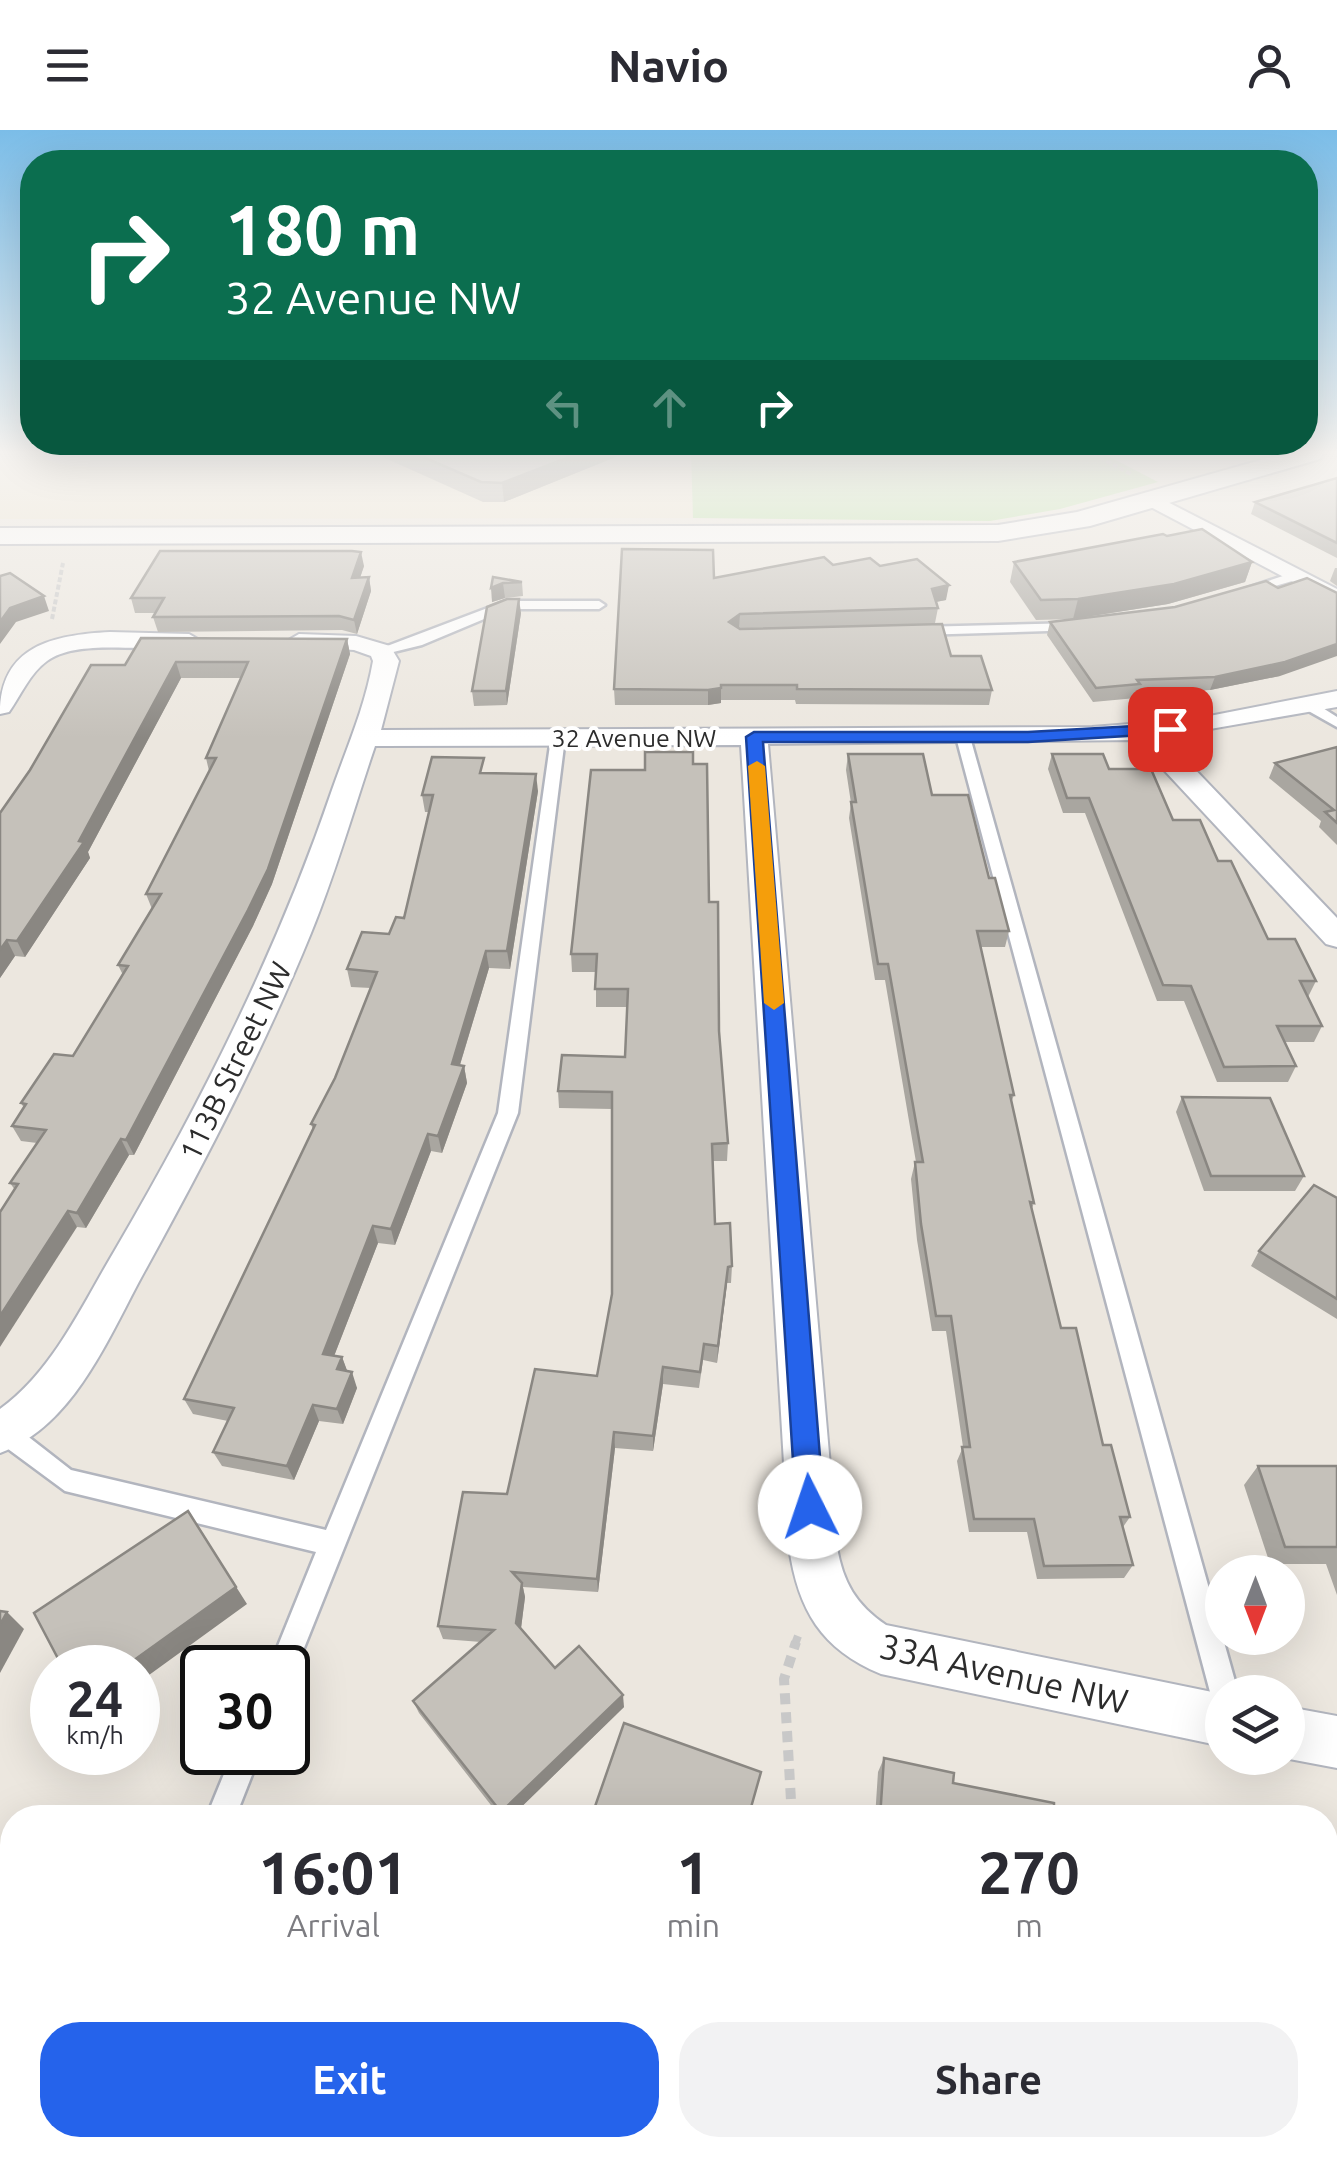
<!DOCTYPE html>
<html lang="en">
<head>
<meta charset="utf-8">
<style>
  body { margin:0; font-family:Ubuntu,sans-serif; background:#f2f2f3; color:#2b2b33; height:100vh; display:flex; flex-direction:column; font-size:38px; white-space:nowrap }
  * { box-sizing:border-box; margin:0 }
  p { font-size:32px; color:#7c7c81 }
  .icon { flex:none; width:55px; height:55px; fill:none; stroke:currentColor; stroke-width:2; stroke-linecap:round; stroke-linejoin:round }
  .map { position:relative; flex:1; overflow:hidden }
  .drawer { position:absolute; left:0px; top:1675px; width:1338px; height:352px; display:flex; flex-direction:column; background:#fff; border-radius:40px 40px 0 0; box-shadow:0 10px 40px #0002 }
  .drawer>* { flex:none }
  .banner { position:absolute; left:20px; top:20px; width:1298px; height:305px; border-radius:40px; box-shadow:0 10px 40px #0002; background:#0b6e4f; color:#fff; overflow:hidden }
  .needle { width:65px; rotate:180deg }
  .fabs { position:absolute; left:1205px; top:1425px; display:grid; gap:20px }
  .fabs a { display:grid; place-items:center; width:100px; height:100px; border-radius:50%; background:#fff; box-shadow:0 10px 40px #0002; font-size:50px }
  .speed { position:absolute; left:30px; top:1515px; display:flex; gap:20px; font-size:50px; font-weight:700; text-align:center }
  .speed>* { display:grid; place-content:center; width:130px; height:130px; border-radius:50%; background:#fff; box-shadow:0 10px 40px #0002; line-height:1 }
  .speed small { font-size:25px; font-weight:400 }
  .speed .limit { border:5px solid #111; border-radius:15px; background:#fff; color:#111 }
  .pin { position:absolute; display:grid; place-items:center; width:85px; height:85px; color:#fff; margin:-42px; border-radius:20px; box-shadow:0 5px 15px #0006 }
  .me { position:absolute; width:110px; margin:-55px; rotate:356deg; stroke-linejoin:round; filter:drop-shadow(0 0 8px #0008) }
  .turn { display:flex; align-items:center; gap:35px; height:210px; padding:0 40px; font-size:45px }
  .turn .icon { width:130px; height:130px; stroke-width:2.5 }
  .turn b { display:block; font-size:70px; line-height:85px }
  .lanes { display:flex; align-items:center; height:95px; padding:0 40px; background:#0003; justify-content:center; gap:50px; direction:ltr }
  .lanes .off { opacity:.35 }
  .eta { display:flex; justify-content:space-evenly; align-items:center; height:170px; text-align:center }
  .eta b { font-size:60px; font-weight:700; line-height:70px }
  .action { display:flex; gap:20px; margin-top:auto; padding:20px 40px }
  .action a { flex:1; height:115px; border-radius:40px; background:#2563eb; color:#fff; font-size:40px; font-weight:700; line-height:115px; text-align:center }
  .action a+a { background:#f2f2f3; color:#2b2b33 }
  header { display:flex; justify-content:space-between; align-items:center; height:130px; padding:0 40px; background:#fff; font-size:45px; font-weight:700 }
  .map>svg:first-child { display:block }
  .education { fill:#ede4cf }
  .green { fill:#b4e09e }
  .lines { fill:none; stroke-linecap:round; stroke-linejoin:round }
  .service-casing { stroke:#b2b5be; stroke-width:5 }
  .minor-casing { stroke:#b2b5be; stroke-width:4 }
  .tertiary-casing { stroke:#b2b5be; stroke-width:4 }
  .secondary-casing { stroke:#b2b5be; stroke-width:6 }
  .path-far2 { stroke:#c8c8c8; stroke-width:4; stroke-dasharray:5 2.5; stroke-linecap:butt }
  .path-far1 { stroke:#c8c8c8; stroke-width:8; stroke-dasharray:9 6; stroke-linecap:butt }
  .path { stroke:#c8c8c8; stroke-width:10; stroke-dasharray:11 8; stroke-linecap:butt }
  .service { fill:#fff; fill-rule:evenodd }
  .minor { fill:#fff; fill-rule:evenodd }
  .tertiary { fill:#fff; fill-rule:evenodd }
  .secondary { fill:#fff; fill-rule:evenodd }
  .wall { fill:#a9a6a0 }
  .shaded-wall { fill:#8a8782 }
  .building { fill:#c5c1ba; stroke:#8a8782; stroke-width:2.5 }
  .route { fill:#2563eb; stroke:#184099; stroke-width:2.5 }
  .slow { fill:#f59e0b }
  .labels { text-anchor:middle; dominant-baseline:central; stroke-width:8; stroke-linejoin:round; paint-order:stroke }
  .far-street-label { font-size:25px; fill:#2c2c2c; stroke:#fff }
  .street-label { font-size:30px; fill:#2c2c2c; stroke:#fff }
  .near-street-label { font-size:35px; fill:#2c2c2c; stroke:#fff }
</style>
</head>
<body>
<header><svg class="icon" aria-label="menu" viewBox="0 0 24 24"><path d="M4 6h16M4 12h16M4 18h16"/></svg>Navio<svg class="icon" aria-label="person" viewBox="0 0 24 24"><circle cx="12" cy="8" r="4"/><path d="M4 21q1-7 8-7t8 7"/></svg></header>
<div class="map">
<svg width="1337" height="2027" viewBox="0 0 1337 2027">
  <rect width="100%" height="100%" fill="#ece7df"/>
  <path class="education" d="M0 324H691L693 388 0 389Z"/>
  <g class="green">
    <path d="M691 324H1104L1158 352 1060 379 990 391 693 388Z"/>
    <path d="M0 1768 12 1772V1932L0 1928Z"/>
    <path d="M301 2015H896L943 2027H343Z"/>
  </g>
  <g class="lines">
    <g class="service-casing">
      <g id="service">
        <path d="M1295 442 1301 446 1299 449 1244 465 1238 461Z"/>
        <path d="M506 471H599L605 475 599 479H508L422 515 381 525 374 521Z"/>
        <path d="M1075 493 1081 497 1080 500 919 505 913 501 919 497Z"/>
        <path d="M1305 573H1315L1337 587V597L1305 579Z"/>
        <path d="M963 603 970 607 1238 1562H1222V1575L1214 1572 1210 1562 956 607Z"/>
        <path d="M558 604 565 608 518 983 296 1538 288 1549V1538H269L316 1422 65 1361 0 1313V1293L12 1294 71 1340 326 1400 498 983 551 608Z"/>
        <path d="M233 1622H261L235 1688H206Z"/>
      </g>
    </g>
    <g class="minor-casing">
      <g id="minor">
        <path d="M1152 364 1337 459V475L1145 374 1141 370 1145 366Z"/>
        <path d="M110 502 189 504 201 511C183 531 85 503 47 531 30 543 21 565 9 582L0 584C0 516 52 505 110 502Z"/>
        <path d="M299 504 356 506 390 516 399 531 381 600 1092 597 1194 589 1337 561V577L1164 607 1337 788V817L1326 814 1136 610 768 614 837 1417C843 1452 856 1475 886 1495L1222 1564V1616L881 1544C821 1519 798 1480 789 1417L741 615 375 616C354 678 336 742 311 803 264 918 207 1028 147 1137 110 1203 76 1295 0 1323V1279C53 1241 82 1175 115 1120 201 973 277 822 332 660 347 617 365 577 373 531L371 526 354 520 290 516 287 511Z"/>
        <path d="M1288 1577 1337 1586V1638L1284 1628H1288Z"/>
      </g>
    </g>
    <g class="tertiary-casing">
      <path id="tertiary" d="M1282 324H1323L1320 329 1090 396 998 411 0 414V398L998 395 1077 382Z"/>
    </g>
    <g class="secondary-casing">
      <path id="secondary" d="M0 1958 12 1961V2015H120L125 2027H0Z"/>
    </g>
    <g class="path-far2">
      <path d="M1093 324 1133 345"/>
      <path d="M52 489 63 433"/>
    </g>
    <path class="path-far1" d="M795 1514 798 1506"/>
    <g class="path">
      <path d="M792 1688 784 1549 796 1512"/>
      <path d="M809 2015 810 2027"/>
    </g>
    <use href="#service" class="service"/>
    <use href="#minor" class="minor"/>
    <use href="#tertiary" class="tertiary"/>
    <use href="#secondary" class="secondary"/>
  </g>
  <g class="wall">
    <path d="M376 324H623L504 372H483Z"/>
    <path d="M1337 348V428L1251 384 1255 372Z"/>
    <path d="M1167 406 1252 432 1245 452 1168 474 1073 489 1036 490 1010 452 1014 432Z"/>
    <path d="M833 435 880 436 946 470 936 472 938 478 935 493 951 526 992 560 989 575 796 574 795 570H721V573L708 575H615L614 559 714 448Z"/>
    <path d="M364 436 360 448 369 447 371 461 357 504 342 500 158 502 153 487 156 483H135L131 468Z"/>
    <path d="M1335 438H1337V456L1330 451Z"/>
    <path d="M493 447 522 452 523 466 505 468 492 472Z"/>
    <path d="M521 483 507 575 474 576 472 561Z"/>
    <path d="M1050 492 1280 546 1210 560 1138 564 1136 568 1093 572 1047 505Z"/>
    <path d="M347 509 350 524 272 754 253 796 134 1025H129L86 1098 77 1097 15 1060 10 1053 37 1013 21 1011 12 996 24 978 21 973 73 926 123 845 118 835 152 779 146 764 209 641 206 628 241 548H181L88 722 90 728 25 827 15 826 0 848V683L125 535Z"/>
    <path d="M1337 617V715L1319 697 1321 691 1269 648 1275 633Z"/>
    <path d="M848 624 932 665 989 748 1009 801 1005 817H980L1014 965 1011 973 1034 1073 1032 1078 1061 1198 1130 1387 1123 1397 1133 1435 1124 1448 1037 1449 1027 1402H969L957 1331 963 1317 946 1201H932L917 1110 911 1049 915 1032H916L885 850H875L849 688 851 673 846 640Z"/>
    <path d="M1052 624 1109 639 1173 690 1218 731 1268 809 1316 851 1308 867 1322 896 1314 912H1284L1296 936 1288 952H1217L1184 871H1157L1085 683H1063L1048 639Z"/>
    <path d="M693 634 709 772 728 1013 727 1031H713L715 1094 732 1136 731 1153H727L717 1233 703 1230 699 1258 663 1254 653 1321 615 1318 598 1462 523 1457 525 1467 521 1498 555 1538 624 1577 510 1688H501L419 1583 413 1571 481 1512 443 1509 438 1496 507 1364 597 1246 612 1164V979L559 978 558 961 625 927 627 877H596V842H572L571 824 645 640Z"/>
    <path d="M486 643 538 661 510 839 489 838 460 935 464 936 467 953 442 1023 431 1021 395 1115 378 1113 334 1226 342 1227 347 1241 357 1258 343 1294 319 1291 294 1350 222 1336 213 1322 228 1291 193 1284 184 1269 313 1000 311 994 335 948 371 858 351 857 347 839 389 804 404 788 429 682H425L422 665Z"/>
    <path d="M1182 967 1304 1046 1295 1061H1204L1176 982Z"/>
    <path d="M1337 1068V1189L1251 1136 1259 1121Z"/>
    <path d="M1258 1336H1337V1465L1326 1434H1270L1244 1355Z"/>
    <path d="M884 1628 953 1653 1054 1688H875L878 1642Z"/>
    <path d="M1325 1746 1337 1749V1934L1325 1932Z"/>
  </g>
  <g class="shaded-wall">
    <path d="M577 324H623L504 372 502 353Z"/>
    <path d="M361 422 364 436 355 462 352 448Z"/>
    <path d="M1252 432 1245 452 1168 474 1073 489 1078 469Z"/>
    <path d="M369 447 371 461 357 504 354 490Z"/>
    <path d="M503 453 505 468 492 472 491 458Z"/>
    <path d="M949 455 946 470 930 473 932 459Z"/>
    <path d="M44 466 49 481 16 492 0 514V492L10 478Z"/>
    <path d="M519 469 521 483 507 575 506 561Z"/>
    <path d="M740 484 739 498 729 492Z"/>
    <path d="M347 509 350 524 272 754 253 796 134 1025 126 1010Z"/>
    <path d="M1337 514V526L1280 546 1210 560 1215 547Z"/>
    <path d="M176 532 181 548 88 722 90 728 25 827 17 811 79 711Z"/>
    <path d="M721 558V573L708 575V560Z"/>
    <path d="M536 644 538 661 510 839 507 821Z"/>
    <path d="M7 810 15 826 0 848V820Z"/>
    <path d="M486 821 489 838 455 951 452 934Z"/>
    <path d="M464 936 467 953 442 1023 438 1006Z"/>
    <path d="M428 1004 431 1021 395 1115 391 1099Z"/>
    <path d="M121 1009 129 1025 86 1098 77 1083Z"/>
    <path d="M68 1081 77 1097 0 1217V1186Z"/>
    <path d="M373 1096 378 1113 329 1239 323 1224Z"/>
    <path d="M728 1137 727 1153 717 1233 718 1216Z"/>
    <path d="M342 1227 348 1243 337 1239Z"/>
    <path d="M663 1237V1254L653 1321V1306Z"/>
    <path d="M352 1242 357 1258 343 1294 337 1279Z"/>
    <path d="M313 1275 319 1291 294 1350 287 1336Z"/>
    <path d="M614 1302 615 1318 598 1462 597 1449Z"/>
    <path d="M188 1381 247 1474 138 1553V1538H123Z"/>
    <path d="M522 1453 525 1467 520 1506 516 1493Z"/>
    <path d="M7 1482 24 1499 0 1543V1495Z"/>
    <path d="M623 1565 624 1577 510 1688H503L501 1682Z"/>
  </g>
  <g class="building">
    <path d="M416 324H577L502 353 481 352Z"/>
    <path d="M1337 348V413L1255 372Z"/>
    <path d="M1202 399 1252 432 1174 454 1078 469 1041 470 1014 432 1163 404 1167 406Z"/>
    <path d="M622 419 713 420 714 448 824 427 833 435 870 428 880 436 917 429 949 455 932 459 938 478 740 484 729 492 740 499 942 494 951 526H981L992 560 797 559V555H721V558L708 560 614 559Z"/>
    <path d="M160 421H352L361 422 352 448 369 447 354 490 339 486 153 487 164 468H131Z"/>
    <path d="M10 443 44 466 10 478 0 492V446Z"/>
    <path d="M493 447 522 452 503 453 491 458Z"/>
    <path d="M1307 448 1337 463V514L1285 532 1215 547 1137 550 1140 554 1096 558 1050 492 1175 477 1266 451 1278 458Z"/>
    <path d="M507 469H519L506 561H472L487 477Z"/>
    <path d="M141 508 347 509 268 739 248 780 126 1010 121 1009 77 1083 68 1081 0 1186V1082L18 1054 10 1053 46 1000 12 996 26 974 21 973 54 924 73 926 128 836 118 835 161 764H146L216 628H206L248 532H176L79 711 84 712 17 811 7 810 0 820V683L30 640 91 535H125Z"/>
    <path d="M1337 617V693L1325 682 1334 680 1275 633Z"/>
    <path d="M645 622H693V634H707L709 772H718L719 901 728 1013 712 1014 715 1094 730 1093 732 1136 728 1137 718 1216 704 1214 700 1242 663 1237 653 1306 614 1302 597 1449 512 1442 522 1453 516 1493 555 1538 579 1516 623 1565 501 1682 413 1571 494 1500 438 1496 463 1362 507 1364 535 1239 597 1246 612 1164V962L558 961 562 925 625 927 628 859H595L597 824H571L591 640H645Z"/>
    <path d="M848 624H923L932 665H968L989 748H995L1009 801H977L1014 965H1010L1034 1073 1030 1072 1061 1198H1076L1103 1315H1111L1130 1387H1120L1133 1435 1044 1436 1034 1389H974L962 1317H970L951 1186H936L921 1094 915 1032H923L888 834H878L851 672H856Z"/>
    <path d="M1052 624H1103L1109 639H1151L1173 690H1200L1218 731H1231L1268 809H1295L1316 851H1300L1322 896H1277L1296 936 1224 937 1191 856 1163 855 1089 668H1067Z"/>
    <path d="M432 627 484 628 480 643 536 644 507 821H486L452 934 464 936 438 1006 428 1004 391 1099 373 1096 323 1224 342 1227 337 1239 352 1242 337 1279 313 1275 287 1336 213 1322 234 1278 184 1269 315 995 311 994 335 948 377 842 347 839 362 802 389 804 396 787 404 788 433 665H422Z"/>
    <path d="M1182 967 1270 968 1304 1046H1211Z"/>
    <path d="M1314 1055 1337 1068V1169L1259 1121Z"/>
    <path d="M1258 1336H1337V1417H1285Z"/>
    <path d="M188 1381 236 1457 123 1538H63L34 1483Z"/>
    <path d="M0 1481 7 1482 0 1495Z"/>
    <path d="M624 1593 761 1642 748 1688H591Z"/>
    <path d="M884 1628 954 1643 953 1653 1054 1673V1688H880Z"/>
    <path d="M1132 1681 1165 1688H1133Z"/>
    <path d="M1325 1746 1337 1749V1924L1325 1921Z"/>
  </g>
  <linearGradient id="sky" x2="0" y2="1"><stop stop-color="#7bbde8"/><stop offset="0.53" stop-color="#f6f4f1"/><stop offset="1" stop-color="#f6f4f1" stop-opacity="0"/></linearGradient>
  <rect width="1337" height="608" fill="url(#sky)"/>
  <path class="route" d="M1170 594 1178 599 1176 603 1028 612H763L824 1377 820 1387 810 1391 800 1387 796 1377 746 607 754 602H1028Z"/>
  <path class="slow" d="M757 631 765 636 784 873 774 880 764 873 748 636Z"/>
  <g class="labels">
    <g class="far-street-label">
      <text x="634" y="608">32 Avenue NW</text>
    </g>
    <g class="street-label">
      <text transform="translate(235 931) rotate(-64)">113B Street NW</text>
    </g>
    <g class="near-street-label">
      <text transform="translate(1004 1543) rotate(13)">33A Avenue NW</text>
    </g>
  </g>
</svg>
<div class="fabs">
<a><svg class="needle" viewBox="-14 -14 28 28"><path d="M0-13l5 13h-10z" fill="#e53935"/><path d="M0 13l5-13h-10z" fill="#7c7c81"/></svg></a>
<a><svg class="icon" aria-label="layers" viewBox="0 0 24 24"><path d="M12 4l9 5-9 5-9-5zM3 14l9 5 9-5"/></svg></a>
</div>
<div class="speed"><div>24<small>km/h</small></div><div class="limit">30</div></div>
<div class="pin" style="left:1170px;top:599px;background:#d93025"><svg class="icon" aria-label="arrive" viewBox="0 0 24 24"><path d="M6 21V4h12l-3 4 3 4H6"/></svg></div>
<svg class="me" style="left:810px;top:1377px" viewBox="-20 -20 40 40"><circle r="19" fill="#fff"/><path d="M0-13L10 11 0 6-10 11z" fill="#2563eb"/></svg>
<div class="banner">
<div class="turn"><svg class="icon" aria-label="right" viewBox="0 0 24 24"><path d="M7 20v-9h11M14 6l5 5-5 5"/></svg><div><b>180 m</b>32 Avenue NW</div></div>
<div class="lanes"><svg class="icon off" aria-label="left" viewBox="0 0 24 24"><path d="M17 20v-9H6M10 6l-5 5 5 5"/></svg><svg class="icon off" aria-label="ahead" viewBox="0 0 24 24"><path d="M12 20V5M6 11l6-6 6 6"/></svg><svg class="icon" aria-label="right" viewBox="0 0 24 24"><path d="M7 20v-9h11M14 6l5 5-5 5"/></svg></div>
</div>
<section class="drawer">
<div class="eta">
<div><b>16:01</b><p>Arrival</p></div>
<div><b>1</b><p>min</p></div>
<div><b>270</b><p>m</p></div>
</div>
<div class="action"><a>Exit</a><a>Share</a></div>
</section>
</div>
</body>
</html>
